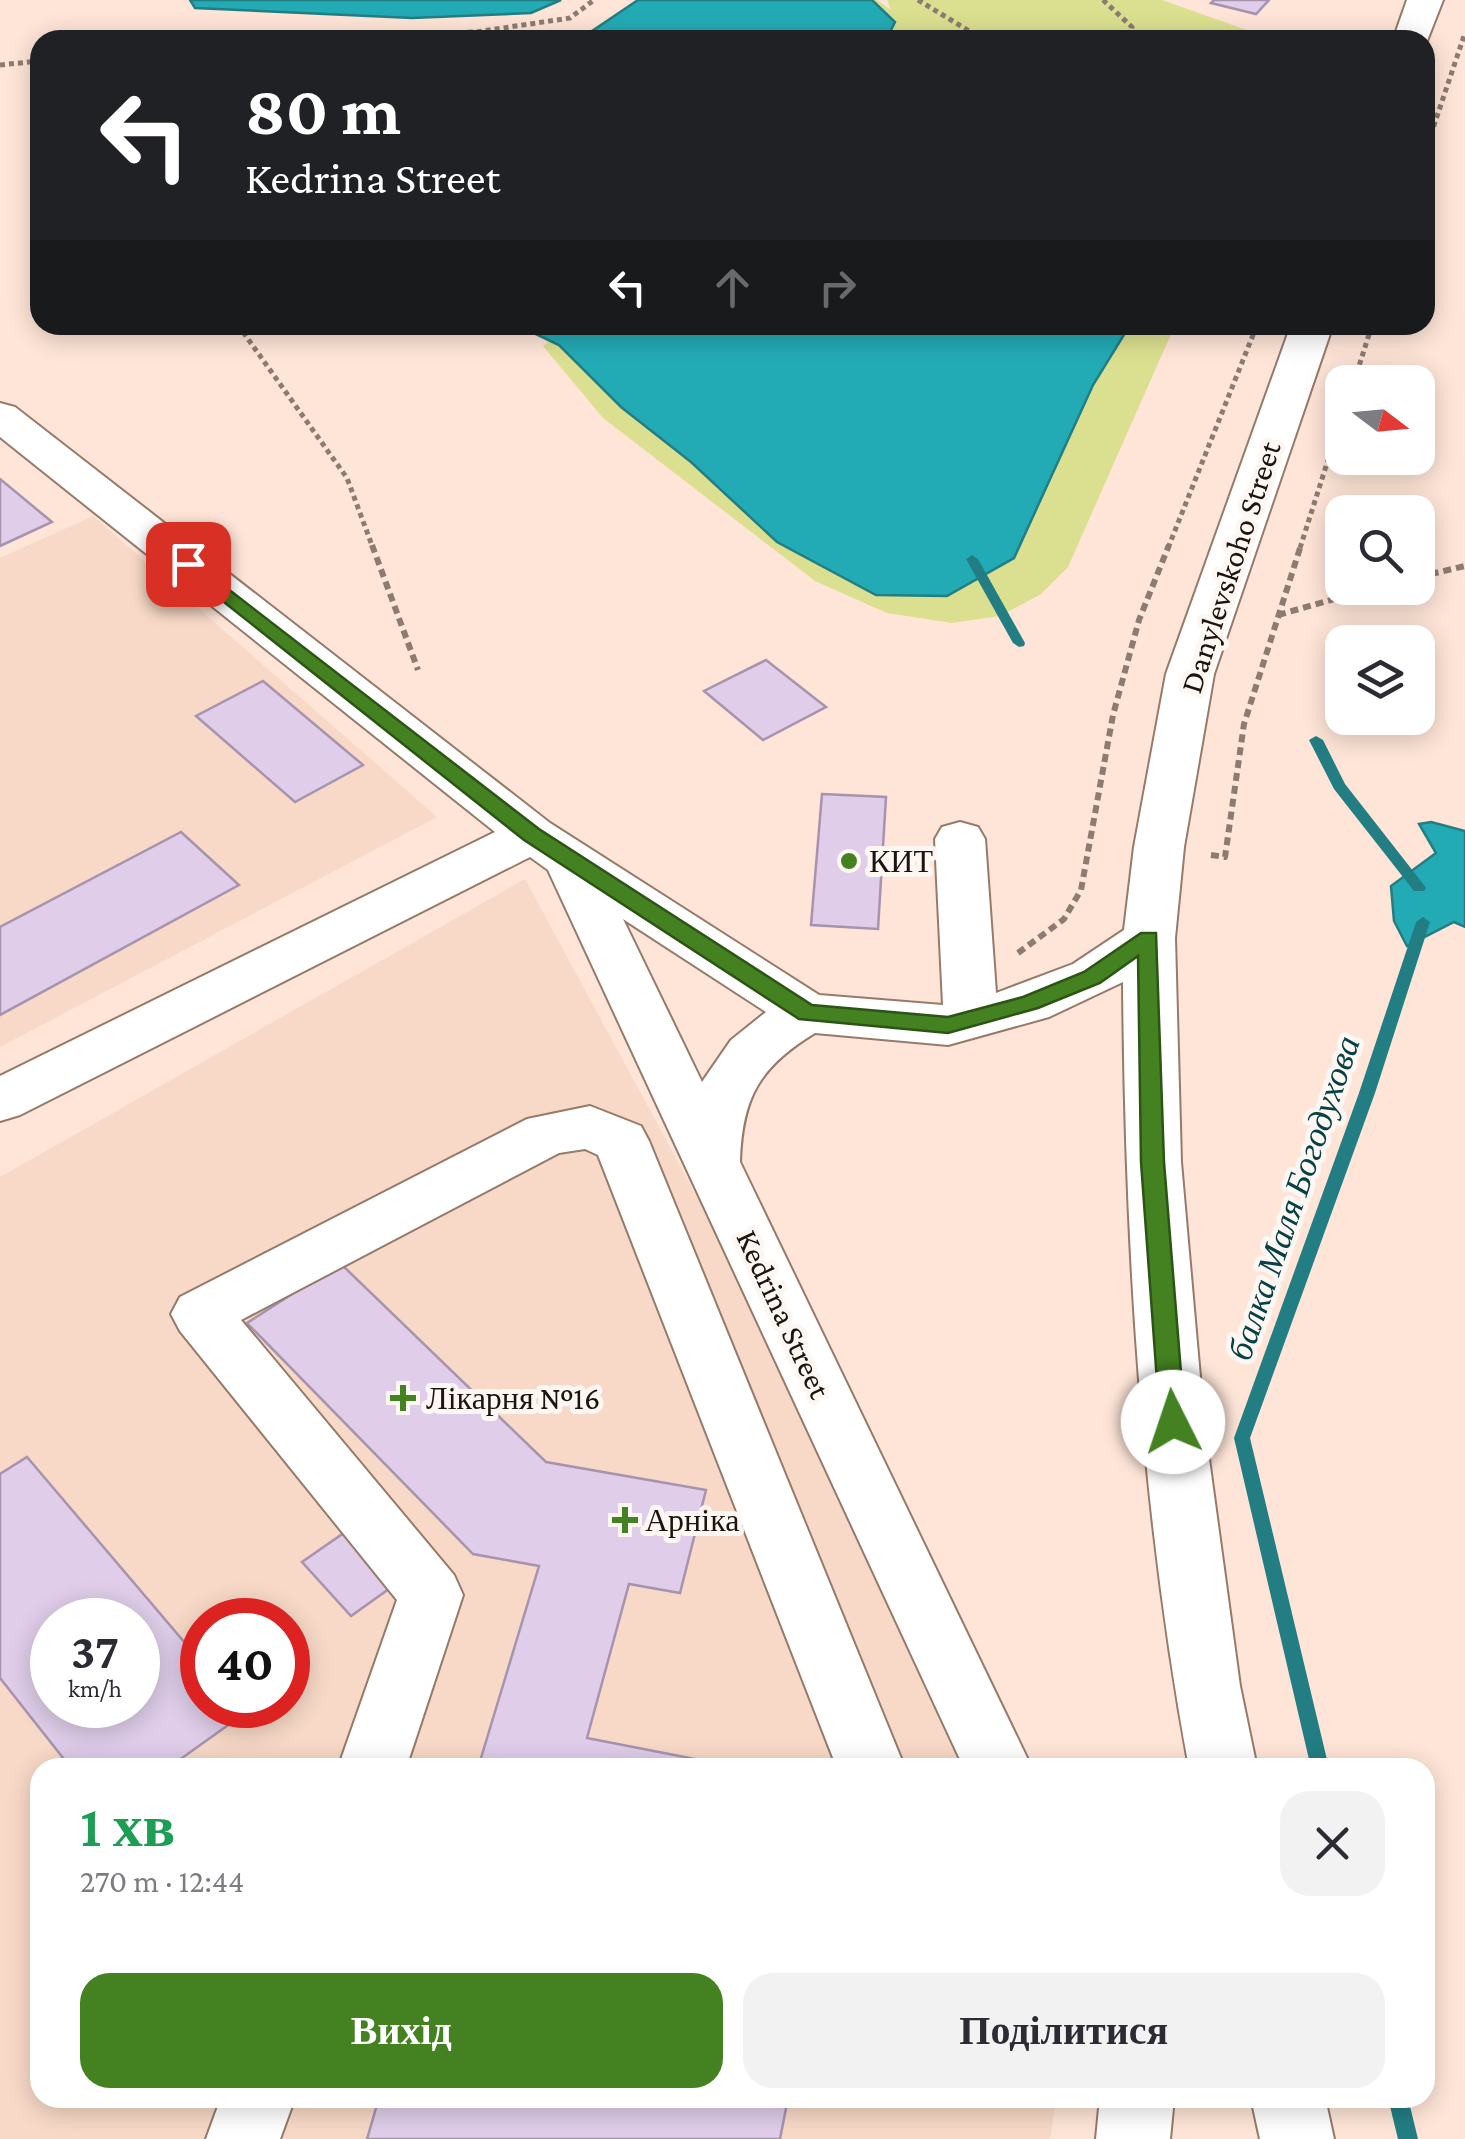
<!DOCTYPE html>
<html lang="uk">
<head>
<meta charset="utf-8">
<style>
  body { margin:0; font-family:"Crimson Pro",serif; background:#f2f2f3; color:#2b2b33; height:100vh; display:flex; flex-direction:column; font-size:38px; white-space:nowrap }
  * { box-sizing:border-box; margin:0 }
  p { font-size:32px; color:#7c7c81 }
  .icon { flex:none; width:55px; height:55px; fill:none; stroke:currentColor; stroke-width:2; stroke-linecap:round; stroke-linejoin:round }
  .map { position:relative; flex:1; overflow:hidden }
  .side { position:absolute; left:30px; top:1758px; width:1405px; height:350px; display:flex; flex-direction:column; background:#fff; border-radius:30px; box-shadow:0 5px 25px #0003 }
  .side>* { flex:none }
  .hud { position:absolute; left:30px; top:30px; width:1405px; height:305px; border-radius:30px; box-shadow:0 5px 25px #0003; background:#202124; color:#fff; overflow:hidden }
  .needle { width:65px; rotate:106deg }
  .buttons { position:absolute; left:1325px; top:365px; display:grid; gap:20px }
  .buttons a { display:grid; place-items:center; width:110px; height:110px; border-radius:20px; background:#fff; box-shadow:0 5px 25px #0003; font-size:50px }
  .speed { position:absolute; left:30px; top:1598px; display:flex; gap:20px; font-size:50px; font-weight:700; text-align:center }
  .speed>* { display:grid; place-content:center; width:130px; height:130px; border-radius:50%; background:#fff; box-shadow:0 5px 25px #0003; line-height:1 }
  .speed small { font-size:25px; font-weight:400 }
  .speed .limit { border:15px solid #d22; background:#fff; color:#111 }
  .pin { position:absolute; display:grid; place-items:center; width:85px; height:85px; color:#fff; margin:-42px; border-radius:20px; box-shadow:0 5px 15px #0006 }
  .me { position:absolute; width:110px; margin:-55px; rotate:356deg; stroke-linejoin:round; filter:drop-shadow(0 0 8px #0008) }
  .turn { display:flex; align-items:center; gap:35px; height:210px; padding:0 50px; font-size:45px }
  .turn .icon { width:130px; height:130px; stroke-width:2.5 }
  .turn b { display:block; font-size:70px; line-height:85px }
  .lanes { display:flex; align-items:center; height:95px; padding:0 50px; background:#0003; justify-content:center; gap:50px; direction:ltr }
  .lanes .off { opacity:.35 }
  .round { display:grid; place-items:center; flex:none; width:105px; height:105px; border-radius:30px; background:#f2f2f3 }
  .head { display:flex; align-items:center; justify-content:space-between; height:170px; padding:0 50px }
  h1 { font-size:60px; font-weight:600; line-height:75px; color:#1e9e55 }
  .cta { display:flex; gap:20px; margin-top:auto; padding:20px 50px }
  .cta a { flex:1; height:115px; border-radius:30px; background:#448221; color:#fff; font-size:40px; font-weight:600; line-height:115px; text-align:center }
  .cta a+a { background:#f2f2f3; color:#2b2b33 }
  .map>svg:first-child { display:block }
  .built { fill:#f8d9c7; fill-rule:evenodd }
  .green { fill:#dbe090 }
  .water { fill:#23abb5; stroke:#227e83; stroke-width:2.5 }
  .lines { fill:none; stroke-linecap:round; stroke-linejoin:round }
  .stream { fill:#227e83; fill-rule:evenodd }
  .building { fill:#dfcde9; stroke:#a694ae; stroke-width:2.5; fill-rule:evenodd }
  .minor-casing { stroke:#967a6a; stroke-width:4 }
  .path-far1 { stroke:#8d7b71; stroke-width:5; stroke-dasharray:5 4; stroke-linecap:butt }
  .path { stroke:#8d7b71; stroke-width:6; stroke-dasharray:8 5; stroke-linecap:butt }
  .minor { fill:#fff; fill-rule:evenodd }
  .route { fill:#448221; stroke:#2c5415; stroke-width:2.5 }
  .poi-dot { fill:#448221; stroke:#fdf7f3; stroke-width:4 }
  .labels { text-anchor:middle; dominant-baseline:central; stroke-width:10; stroke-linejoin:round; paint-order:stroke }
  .street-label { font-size:32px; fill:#1e140d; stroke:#fdf7f3 }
  .poi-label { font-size:32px; fill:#1e140d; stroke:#fdf7f3; text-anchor:start }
  .water-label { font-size:35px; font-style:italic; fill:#054145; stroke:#fdf7f3 }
</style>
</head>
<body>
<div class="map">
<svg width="1465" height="2139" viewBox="0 0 1465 2139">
  <rect width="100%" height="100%" fill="#fee5d7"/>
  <g class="built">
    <path d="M93 516 437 817 0 1047V558Z"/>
    <path d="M525 879 1005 1767 40 1768V2098H1056L1050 2139H0V1177ZM52 1620H138V1705H52ZM202 1620H288V1705H202Z"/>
  </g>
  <g class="green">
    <path d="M823 0H877L891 10 887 0H1162L1275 40H907L902 32 900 40H834Z"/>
    <path d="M572 325H1175L1068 567 1041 594 1000 616 952 623 887 613 815 581 603 418 543 346Z"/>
  </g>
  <g class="water">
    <path d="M190 0H561L531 13 412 18 195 8Z"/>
    <path d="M638 0H872L895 22 886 40H555L586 35Z"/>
    <path d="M517 325H1130L1093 385 1014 558 947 596 876 595 777 542 691 462 621 407 559 345Z"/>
    <path d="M1431 822 1465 831V927L1454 922 1407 946 1394 921 1391 886 1436 853 1419 824Z"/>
  </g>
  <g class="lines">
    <g class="stream">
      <path d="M972 555 978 559 1025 643 1024 646 1019 647 1013 643 966 559Z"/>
      <path d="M1316 736 1323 740 1345 784 1424 885 1426 888 1424 891H1414L1334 789 1309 740Z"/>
      <path d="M1423 917 1430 922 1375 1093 1250 1438 1329 1768H1311L1234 1438 1359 1093 1416 922Z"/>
      <path d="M1388 2098H1408L1418 2139H1398Z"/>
    </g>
  </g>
  <g class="building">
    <path d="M1214 0H1269L1256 14 1211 3Z"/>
    <path d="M0 479 52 522 0 546Z"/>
    <path d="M766 660 826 707 763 740 704 691Z"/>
    <path d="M263 681 363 765 295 802 196 716Z"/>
    <path d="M822 794 886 797 878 929 811 925Z"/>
    <path d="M181 832 239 885 0 1015V927Z"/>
    <path d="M340 1263 546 1462 706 1490 680 1593 629 1584 587 1738 741 1768H478L539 1566 473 1554 247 1323Z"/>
    <path d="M27 1457 202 1663V1705H238L245 1713 168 1768H71L0 1678V1474ZM52 1620H138V1705H52Z"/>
    <path d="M351 1528 400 1581 351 1616 302 1562Z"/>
    <path d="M379 2098H788L780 2139H367Z"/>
  </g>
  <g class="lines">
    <g class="minor-casing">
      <g id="minor">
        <path d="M1407 0H1443L1425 46V40H1393Z"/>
        <path d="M1291 325H1333L1214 674 1184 847 1175 938 1181 1162 1204 1422 1240 1686 1257 1768H1189C1141 1509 1125 1245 1123 982L1049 1017 948 1045 815 1033C759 1067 742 1098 740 1162L1032 1768H964L548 870 530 857 20 1115 0 1121V1076L495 832 0 437V403L15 407 550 823 819 995 943 1005 935 839 942 827 960 822 978 827 985 839 996 993 1073 964 1124 930 1134 847 1166 674ZM623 919 766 1012 731 1040 702 1082Z"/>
        <path d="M590 1106 641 1126 649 1141 905 1768H837L598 1155 585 1149 559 1153 241 1320 454 1575 463 1595 406 1768H338L397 1600 180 1331 171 1314 180 1297 527 1119Z"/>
        <path d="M221 2098H295L280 2139H206Z"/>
        <path d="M1100 2098H1174L1170 2139H1096Z"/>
        <path d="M1251 2098H1325L1334 2139H1260Z"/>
      </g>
    </g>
    <g class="path-far1">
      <path d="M918 0 984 40"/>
      <path d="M1103 0 1132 27 1129 39"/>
      <path d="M1130 36 1184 40"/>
      <path d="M252 40 476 32 570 18 594 0"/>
      <path d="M0 65 40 61"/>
      <path d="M1425 152 1465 33"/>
      <path d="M238 325 347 478 373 548"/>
      <path d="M1354 382 1372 325"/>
      <path d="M1168 548 1257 325"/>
      <path d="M1300 548 1342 416"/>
    </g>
    <g class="path">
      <path d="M372 545 418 670"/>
      <path d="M1418 577 1465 566"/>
      <path d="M1278 615 1373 588"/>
      <path d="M1211 855 1225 857 1244 724 1301 545"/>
      <path d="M1018 953 1064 919 1081 890 1113 715 1139 620 1169 545"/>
    </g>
    <use href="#minor" class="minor"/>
  </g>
  <path class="route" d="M188 558 539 829 812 1005 948 1017 1023 997 1084 972 1141 933H1156L1164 1162 1185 1422 1182 1430 1173 1433 1164 1430 1160 1422 1141 1162 1138 956 1100 983 1038 1008 948 1033 799 1019 524 840 181 568 178 564Z"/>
  <g class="poi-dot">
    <circle cx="849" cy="861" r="10"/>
    <path d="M398 1383h10v10h10v10h-10v10h-10v-10h-10v-10h10z"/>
    <path d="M620 1505h10v10h10v10h-10v10h-10v-10h-10v-10h10z"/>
  </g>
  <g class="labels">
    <g class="street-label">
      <text transform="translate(1230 567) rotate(-72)">Danylevskoho Street</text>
      <text transform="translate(784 1314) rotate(65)">Kedrina Street</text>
    </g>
    <g class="poi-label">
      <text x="869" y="861">КИТ</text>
      <text x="426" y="1398">Лікарня №16</text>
      <text x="645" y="1520">Арніка</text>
    </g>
    <g class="water-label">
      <text transform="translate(1294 1198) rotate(-71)">балка Маля Богодухова</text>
    </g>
  </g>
</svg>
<div class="buttons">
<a><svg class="needle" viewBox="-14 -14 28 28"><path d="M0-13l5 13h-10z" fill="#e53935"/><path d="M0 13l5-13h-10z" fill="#7c7c81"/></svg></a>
<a><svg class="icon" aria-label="search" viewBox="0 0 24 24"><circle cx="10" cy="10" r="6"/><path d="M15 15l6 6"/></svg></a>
<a><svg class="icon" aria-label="layers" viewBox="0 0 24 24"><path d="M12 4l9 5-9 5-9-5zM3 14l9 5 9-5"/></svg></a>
</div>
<div class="speed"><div>37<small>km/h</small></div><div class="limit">40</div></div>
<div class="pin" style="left:188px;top:564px;background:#d93025"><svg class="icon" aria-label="arrive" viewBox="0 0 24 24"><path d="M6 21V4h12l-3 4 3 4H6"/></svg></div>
<svg class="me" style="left:1173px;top:1422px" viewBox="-20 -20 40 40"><circle r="19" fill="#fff"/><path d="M0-13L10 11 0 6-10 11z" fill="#448221"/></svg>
<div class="hud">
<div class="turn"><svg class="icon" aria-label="left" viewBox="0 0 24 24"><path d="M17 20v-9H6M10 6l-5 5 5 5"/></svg><div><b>80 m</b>Kedrina Street</div></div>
<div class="lanes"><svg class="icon" aria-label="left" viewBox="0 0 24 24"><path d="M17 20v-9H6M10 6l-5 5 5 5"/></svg><svg class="icon off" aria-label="ahead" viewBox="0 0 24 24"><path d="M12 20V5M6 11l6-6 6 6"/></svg><svg class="icon off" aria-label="right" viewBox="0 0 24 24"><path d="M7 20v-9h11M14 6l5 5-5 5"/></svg></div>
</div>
<section class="side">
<div class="head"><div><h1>1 хв</h1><p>270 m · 12:44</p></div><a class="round"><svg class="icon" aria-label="close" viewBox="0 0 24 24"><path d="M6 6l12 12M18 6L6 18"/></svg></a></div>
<div class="cta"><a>Вихід</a><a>Поділитися</a></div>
</section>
</div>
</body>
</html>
